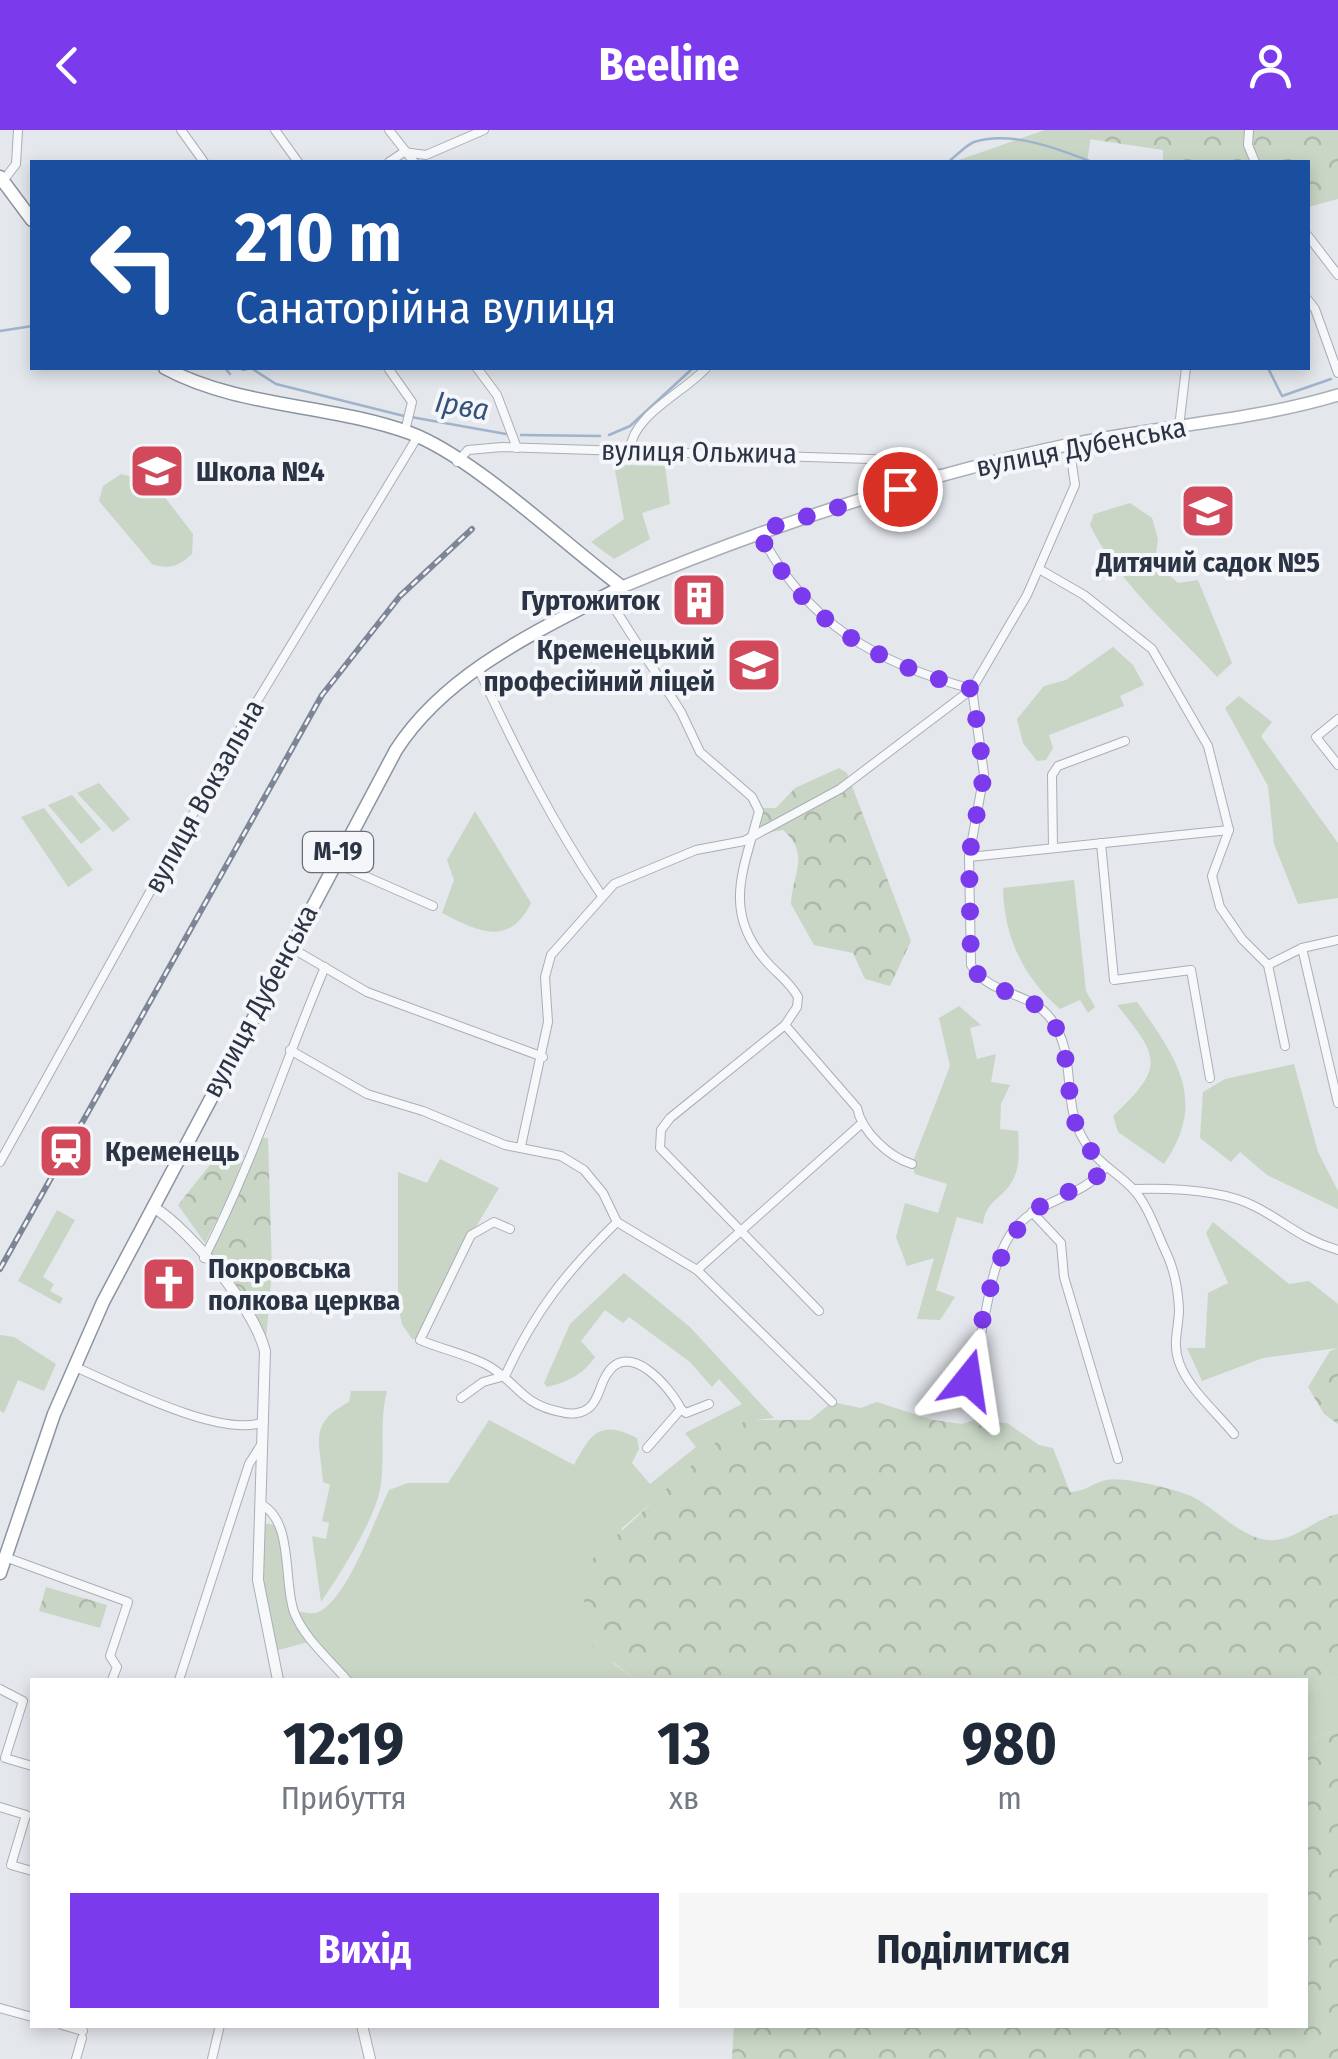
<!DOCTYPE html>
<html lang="uk">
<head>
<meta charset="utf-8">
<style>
  body { margin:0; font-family:"Fira Sans Condensed",sans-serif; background:#f6f6f7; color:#1f2937; height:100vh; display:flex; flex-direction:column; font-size:38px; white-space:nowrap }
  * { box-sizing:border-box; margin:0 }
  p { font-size:32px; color:#747a83 }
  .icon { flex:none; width:55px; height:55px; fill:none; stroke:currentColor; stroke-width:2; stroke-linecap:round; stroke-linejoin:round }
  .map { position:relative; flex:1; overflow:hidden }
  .side { position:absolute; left:30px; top:1548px; width:1278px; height:350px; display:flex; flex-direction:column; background:#fff; border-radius:0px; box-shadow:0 5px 15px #0003 }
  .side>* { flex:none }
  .hud { position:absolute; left:30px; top:30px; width:1280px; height:210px; border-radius:0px; box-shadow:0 5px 15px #0003; background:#1a4fa0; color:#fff; overflow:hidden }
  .pin { position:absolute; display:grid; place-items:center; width:85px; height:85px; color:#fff; margin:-42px; border:5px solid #fff; border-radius:50%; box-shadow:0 2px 10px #0007 }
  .me { position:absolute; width:110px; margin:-55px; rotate:15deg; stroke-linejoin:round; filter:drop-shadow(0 0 8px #0008) }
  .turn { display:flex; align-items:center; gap:35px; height:210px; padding:0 40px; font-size:45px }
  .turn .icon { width:130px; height:130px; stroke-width:2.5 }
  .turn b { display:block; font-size:70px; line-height:85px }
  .eta { display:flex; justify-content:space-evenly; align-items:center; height:170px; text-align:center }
  .eta b { font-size:60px; font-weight:700; line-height:70px }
  .cta { display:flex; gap:20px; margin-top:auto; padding:20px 40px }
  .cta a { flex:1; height:115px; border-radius:0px; background:#7c3aed; color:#fff; font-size:40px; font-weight:700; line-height:115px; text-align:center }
  .cta a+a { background:#f6f6f7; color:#1f2937 }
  header { display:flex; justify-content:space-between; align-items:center; height:130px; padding:0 40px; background:#7c3aed; color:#fff; font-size:45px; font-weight:700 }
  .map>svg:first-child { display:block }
  .green { fill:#c9d6c5 }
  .forest { fill:url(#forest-crowns) }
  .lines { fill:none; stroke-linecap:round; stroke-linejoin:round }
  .stream { stroke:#9fb4cc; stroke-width:2.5 }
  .minor-casing { stroke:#a9aeb7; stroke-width:10 }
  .tertiary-casing { stroke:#a9aeb7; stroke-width:12 }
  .secondary-casing { stroke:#a9aeb7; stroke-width:14 }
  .trunk-casing { stroke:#8b94a3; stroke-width:15 }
  .minor { stroke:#f7f8fa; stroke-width:8 }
  .tertiary { stroke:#f7f8fa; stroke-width:10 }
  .secondary { stroke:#fff; stroke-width:11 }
  .trunk { stroke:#fff; stroke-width:12 }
  .rail-casing { stroke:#7d8696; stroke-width:6 }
  .rail { stroke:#f4f6f9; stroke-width:2.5; stroke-dasharray:8; stroke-linecap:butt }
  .route { stroke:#7c3aed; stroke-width:18; stroke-dasharray:0 32.4 }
  .labels { text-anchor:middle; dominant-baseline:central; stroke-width:8; stroke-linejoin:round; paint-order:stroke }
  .shield { fill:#f4f6f9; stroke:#676e7b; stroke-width:2.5 }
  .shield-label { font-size:25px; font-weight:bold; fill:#2b3445 }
  .street-label { font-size:28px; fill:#2b3445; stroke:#f4f6f9 }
  .poi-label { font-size:28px; font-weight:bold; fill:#2b3445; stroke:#f4f6f9; text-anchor:start }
  .water-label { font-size:30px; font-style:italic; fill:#34527a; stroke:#f4f6f9 }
</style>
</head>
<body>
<header><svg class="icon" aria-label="back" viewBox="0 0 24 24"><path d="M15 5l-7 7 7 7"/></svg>Beeline<svg class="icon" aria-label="person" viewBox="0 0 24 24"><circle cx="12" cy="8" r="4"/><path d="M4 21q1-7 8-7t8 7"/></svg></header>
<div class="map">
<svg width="1338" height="1929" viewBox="0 0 1338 1929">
  <defs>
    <pattern id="forest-crowns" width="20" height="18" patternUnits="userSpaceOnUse" patternTransform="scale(2.5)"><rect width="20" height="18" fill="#c9d6c5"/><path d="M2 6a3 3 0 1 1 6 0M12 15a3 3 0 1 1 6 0" fill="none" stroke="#adb8ab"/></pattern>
  </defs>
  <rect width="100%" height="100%" fill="#e4e7ec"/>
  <g class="green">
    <path d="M1045 0H1092L1087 32H953Z"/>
    <path d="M614 335 665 336 670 374 642 383 650 409 614 429 591 412 624 389Z"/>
    <path d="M121 344 154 353 193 404 192 424C179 436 169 440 152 434L99 371 103 356Z"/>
    <path d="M1130 373 1152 388 1158 409 1155 432 1178 453 1198 450 1232 533 1217 547C1173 499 1119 454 1090 395L1094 384Z"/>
    <path d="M1113 517 1133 535 1144 555 1120 566 1124 576 1049 605 1053 618 1046 630 1037 631 1023 613 1017 589 1044 556 1066 550Z"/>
    <path d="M1239 566 1272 592 1261 606 1338 713V768L1298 774 1274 714 1268 656 1225 578Z"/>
    <path d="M99 653 130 689 113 702 77 663Z"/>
    <path d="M72 665 101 699 81 714 48 675Z"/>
    <path d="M44 678 93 740 68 757 21 687Z"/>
    <path d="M475 681 531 773C509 818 477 801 442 783L454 750 447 730Z"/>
    <path d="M1074 750 1086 861 1095 877 1088 883 1080 870 1060 879C1023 847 1004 807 1003 758Z"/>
    <path d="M1137 872C1177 929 1208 970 1164 1034L1118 1002 1113 986C1165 937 1160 928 1117 875Z"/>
    <path d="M959 876 981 895 970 898 977 929 996 924 991 952 1010 955 1001 974 1000 999 1018 1001C1019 1018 1021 1041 1009 1056 998 1071 986 1072 983 1094L957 1087 936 1160 955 1167 940 1190 917 1189 934 1128 907 1136 896 1107 905 1073 938 1083 947 1054 915 1044 912 1034 950 936 939 888Z"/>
    <path d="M1294 934 1318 1022 1338 1061V1079L1267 1045 1240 1022 1231 1032 1200 1008 1203 962 1225 949Z"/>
    <path d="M440 1029 499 1058 462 1120 420 1210 412 1209 402 1194 398 1176V1042L427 1053Z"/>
    <path d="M57 1080 75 1090 43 1147 54 1154 50 1161 63 1168 60 1174 18 1151Z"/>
    <path d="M1213 1092 1289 1154 1309 1151 1338 1174V1218L1263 1228 1202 1251 1187 1218H1205L1208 1163 1228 1153 1206 1103Z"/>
    <path d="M624 1143 690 1197 774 1288 747 1291 727 1302 701 1331 622 1398 613 1533 636 1550H347L312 1511 271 1522 261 1484 260 1393 279 1395 296 1481C307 1483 316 1486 325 1478 352 1456 374 1391 389 1360L408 1353H448L489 1290 574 1335C591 1304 599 1289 637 1308L639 1319 632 1333 650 1354 696 1317 685 1303 742 1274 719 1249 712 1257 690 1232 629 1187 623 1193 605 1180 581 1211 595 1227C583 1245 567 1252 547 1257L544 1253 570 1194Z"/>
    <path d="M0 1205 14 1207 56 1234 44 1261 18 1250 4 1283 0 1281Z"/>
    <path d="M351 1261H387C379 1293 385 1322 381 1354 377 1387 340 1444 321 1472L312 1406 326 1409 329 1393 322 1391 330 1355 323 1352C320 1312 308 1293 349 1272Z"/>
    <path d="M1338 1547V1600L1305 1610V1561Z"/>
  </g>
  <g class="forest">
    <path d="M1092 0H1338V69L1308 77V32H1163V20L1089 9Z"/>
    <path d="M839 638 847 643 911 811 890 856 865 849 853 823 814 815 791 774C792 744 811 724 783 700L753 705 761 678H776L795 658Z"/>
    <path d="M257 1008H268L272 1141 265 1221 259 1197 204 1128Z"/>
    <path d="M218 1025H244L235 1054 205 1113 178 1075Z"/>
    <path d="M1338 1218V1294L1324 1284 1308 1257 1330 1221Z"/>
    <path d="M832 1272 861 1278 877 1272 933 1290 962 1294 974 1290 1007 1293 1039 1315 1053 1318 1070 1362C1085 1362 1092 1353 1106 1350 1123 1346 1180 1360 1195 1368 1217 1380 1247 1413 1275 1410 1298 1408 1315 1389 1338 1384V1547L1305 1561V1550H636L590 1514 579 1495 593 1428 727 1302 747 1290H810Z"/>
    <path d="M46 1457 107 1475 100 1498 39 1481Z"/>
    <path d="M1338 1600V1929H732L734 1895H1305V1610Z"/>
  </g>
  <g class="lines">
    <g class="stream">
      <path d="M948 32C956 26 965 16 974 12 1010 0 1059 19 1092 32"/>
      <path d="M0 201 32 196"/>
      <path d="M225 238 230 244"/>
      <path d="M1268 238 1282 266 1331 249"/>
      <path d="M243 240 251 238 276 254 404 286"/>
      <path d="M411 287 506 304"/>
      <path d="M521 305 600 306"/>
      <path d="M609 305 630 296 693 238"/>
    </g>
    <g class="minor-casing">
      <g id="minor">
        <path d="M181 0 204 32"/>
        <path d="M275 0 298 32"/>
        <path d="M389 0 414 32"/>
        <path d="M1249 0 1248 15 1255 32"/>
        <path d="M389 32 404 22 426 25 484 0"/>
        <path d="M3 51 16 34 18 0"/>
        <path d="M1308 106 1338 145"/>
        <path d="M1308 170 1315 179 1338 243"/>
        <path d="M388 238 412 272 405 301"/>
        <path d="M477 238 497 265 517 318"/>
        <path d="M1179 297 1186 238"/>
        <path d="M630 320C632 285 685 262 706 238"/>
        <path d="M457 332 468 320 502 317 900 330 939 344"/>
        <path d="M759 402C807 494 876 533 972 559L984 644 969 727 971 835C989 866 1031 861 1051 889 1077 924 1062 969 1081 1005 1096 1034 1114 1039 1133 1059 1148 1075 1156 1101 1165 1120 1174 1138 1178 1158 1179 1179 1179 1198 1172 1213 1179 1232 1187 1257 1217 1283 1234 1304"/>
        <path d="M1039 439 1084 465 1152 519 1208 616 1229 700 1212 746 1220 777 1242 809 1268 835 1285 916"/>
        <path d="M606 465 681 582 700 622 752 667 759 681C745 737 721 780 766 831 777 844 789 851 798 867L797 877 785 895 857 978C862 1002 889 1027 912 1034"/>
        <path d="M478 538C515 618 553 694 602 766"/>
        <path d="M1338 589 1316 607 1338 635"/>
        <path d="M1101 713 1114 850 1191 840 1210 948"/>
        <path d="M1053 718 1052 645 1058 636 1125 611"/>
        <path d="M969 727 1229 700"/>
        <path d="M333 732 433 776"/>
        <path d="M288 816 367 862 543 927"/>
        <path d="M1302 818 1338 973"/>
        <path d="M1268 835 1302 818 1338 810"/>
        <path d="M785 895 670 988 661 1000 660 1018 819 1181"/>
        <path d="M290 920 367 964 423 981 505 1015 561 1026 584 1040 603 1063 617 1092 697 1140 832 1272"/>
        <path d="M521 1016 548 892 545 847 551 825 614 754 696 720 744 711 840 659 972 559 1027 465 1075 355 1069 314"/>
        <path d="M0 1032 242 596 418 306"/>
        <path d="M1133 1059C1169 1058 1223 1059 1256 1077 1287 1093 1301 1109 1338 1120"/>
        <path d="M1032 1082 1061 1113 1064 1147 1118 1329"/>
        <path d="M510 1099 494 1092 471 1105 420 1210C441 1219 465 1224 485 1234 518 1251 519 1274 561 1282 570 1285 582 1284 590 1277 599 1269 600 1254 607 1244 629 1209 670 1257 681 1279L647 1318"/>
        <path d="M204 1128C252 1035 284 934 325 837"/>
        <path d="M697 1140 861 994"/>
        <path d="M73 1236C117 1255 222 1309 264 1292"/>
        <path d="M505 1246C535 1181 566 1142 617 1092"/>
        <path d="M461 1268 483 1252 505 1246"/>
        <path d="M948 1270C993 1227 978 1157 1010 1105 1033 1069 1080 1070 1104 1039"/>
        <path d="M681 1279 686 1283 709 1274"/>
        <path d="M260 1374C294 1389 283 1452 294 1482 304 1508 329 1529 347 1550"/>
        <path d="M5 1427 128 1472 110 1526 117 1537 112 1550"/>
        <path d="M179 1550 249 1334 261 1315"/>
        <path d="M0 1559 23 1571 5 1628 32 1636"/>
        <path d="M0 1677 26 1685"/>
        <path d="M26 1685 11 1735 32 1741"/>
        <path d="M0 1878 32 1887"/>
        <path d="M62 1895 83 1901"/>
        <path d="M76 1929 82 1908"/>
        <path d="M212 1929 220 1895"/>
      </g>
    </g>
    <g class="tertiary-casing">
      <g id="tertiary">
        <path d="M153 1077C190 1099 254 1178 265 1221L258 1450 278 1550"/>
        <path d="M362 1895 370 1929"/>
      </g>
    </g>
    <g class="secondary-casing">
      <path id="secondary" d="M622 457C764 398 912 348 1062 316 1154 296 1248 292 1338 265"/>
    </g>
    <g class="trunk-casing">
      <g id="trunk">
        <path d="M0 47 32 90"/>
        <path d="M0 1443 54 1284 103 1172 396 620C447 541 540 500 622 457 564 414 474 327 410 303 331 274 239 278 165 238"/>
      </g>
    </g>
    <use href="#minor" class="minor"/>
    <use href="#tertiary" class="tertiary"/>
    <use href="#secondary" class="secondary"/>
    <use href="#trunk" class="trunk"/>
    <g class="rail-casing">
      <path id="rail" d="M0 1139 322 565 400 466 472 399"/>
    </g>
    <use href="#rail" class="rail"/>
  </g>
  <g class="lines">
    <path class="route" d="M900 359 758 401C803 493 879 534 972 559L984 644 969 727 971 835C989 867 1035 861 1053 892 1070 923 1066 951 1073 984 1077 1005 1092 1022 1104 1039 1086 1061 1058 1061 1037 1079 987 1120 986 1191 968 1250"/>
  </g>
  <defs>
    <g id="school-square" transform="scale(2.875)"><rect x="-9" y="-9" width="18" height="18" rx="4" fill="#d1495b" stroke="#f4f6f9"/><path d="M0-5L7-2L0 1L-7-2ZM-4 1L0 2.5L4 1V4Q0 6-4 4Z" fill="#fff"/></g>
    <g id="building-square" transform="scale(2.875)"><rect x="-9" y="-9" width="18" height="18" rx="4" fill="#d1495b" stroke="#f4f6f9"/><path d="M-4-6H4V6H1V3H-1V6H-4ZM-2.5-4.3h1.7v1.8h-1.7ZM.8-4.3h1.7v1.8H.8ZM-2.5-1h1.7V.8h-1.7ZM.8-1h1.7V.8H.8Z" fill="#fff"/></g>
    <g id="university-square" transform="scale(2.875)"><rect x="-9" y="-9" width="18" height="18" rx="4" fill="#d1495b" stroke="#f4f6f9"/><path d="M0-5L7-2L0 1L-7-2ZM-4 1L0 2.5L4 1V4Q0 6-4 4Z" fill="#fff"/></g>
    <g id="station-square" transform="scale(2.875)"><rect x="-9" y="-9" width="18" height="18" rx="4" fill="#d1495b" stroke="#f4f6f9"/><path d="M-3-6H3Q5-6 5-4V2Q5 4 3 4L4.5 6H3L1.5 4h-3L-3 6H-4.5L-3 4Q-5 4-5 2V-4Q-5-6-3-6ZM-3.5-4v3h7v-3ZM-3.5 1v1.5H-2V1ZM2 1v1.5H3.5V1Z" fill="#fff"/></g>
    <g id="church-square" transform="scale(2.875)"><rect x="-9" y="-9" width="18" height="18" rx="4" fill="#d1495b" stroke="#f4f6f9"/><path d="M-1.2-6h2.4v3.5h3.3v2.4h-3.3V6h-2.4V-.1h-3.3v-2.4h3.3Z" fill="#fff"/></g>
  </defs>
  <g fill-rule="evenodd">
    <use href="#school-square" x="157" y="341"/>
    <use href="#school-square" x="1208" y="381"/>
    <use href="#building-square" x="699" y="470"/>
    <use href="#university-square" x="754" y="535"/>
    <use href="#station-square" x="66" y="1021"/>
    <use href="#church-square" x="169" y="1154"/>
  </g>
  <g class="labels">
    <rect class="shield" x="303" y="702" width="70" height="40" rx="8"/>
    <g class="shield-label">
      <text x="338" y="722">М-19</text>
    </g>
    <g class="street-label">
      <text transform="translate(1081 317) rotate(-11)">вулиця Дубенська</text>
      <text transform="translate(699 322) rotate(1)">вулиця Ольжича</text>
      <text transform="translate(204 666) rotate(-61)">вулиця Вокзальна</text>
      <text transform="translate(260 871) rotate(-62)">вулиця Дубенська</text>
    </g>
    <g class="poi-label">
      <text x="196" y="341">Школа №4</text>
      <text x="1208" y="432" text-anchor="middle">Дитячий садок №5</text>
      <text x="660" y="470" text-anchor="end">Гуртожиток</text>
      <text x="715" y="519" text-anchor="end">Кременецький<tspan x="715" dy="32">професійний ліцей</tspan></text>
      <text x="105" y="1021">Кременець</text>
      <text x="208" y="1138">Покровська<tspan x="208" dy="32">полкова церква</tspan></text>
    </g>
    <g class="water-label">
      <text transform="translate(462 276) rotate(10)">Ірва</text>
    </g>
  </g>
</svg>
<div class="pin" style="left:900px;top:359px;background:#d93025"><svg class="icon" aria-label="arrive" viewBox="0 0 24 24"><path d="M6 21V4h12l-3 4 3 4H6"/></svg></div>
<svg class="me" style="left:968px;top:1250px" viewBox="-20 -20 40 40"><path d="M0-17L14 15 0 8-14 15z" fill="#7c3aed" stroke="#fff" stroke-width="4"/></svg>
<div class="hud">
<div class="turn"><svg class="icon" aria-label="left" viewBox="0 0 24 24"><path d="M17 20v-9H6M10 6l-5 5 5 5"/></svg><div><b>210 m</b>Санаторійна вулиця</div></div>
</div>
<section class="side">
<div class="eta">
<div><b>12:19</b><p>Прибуття</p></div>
<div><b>13</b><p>хв</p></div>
<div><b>980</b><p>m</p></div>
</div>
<div class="cta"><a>Вихід</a><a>Поділитися</a></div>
</section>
</div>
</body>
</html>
